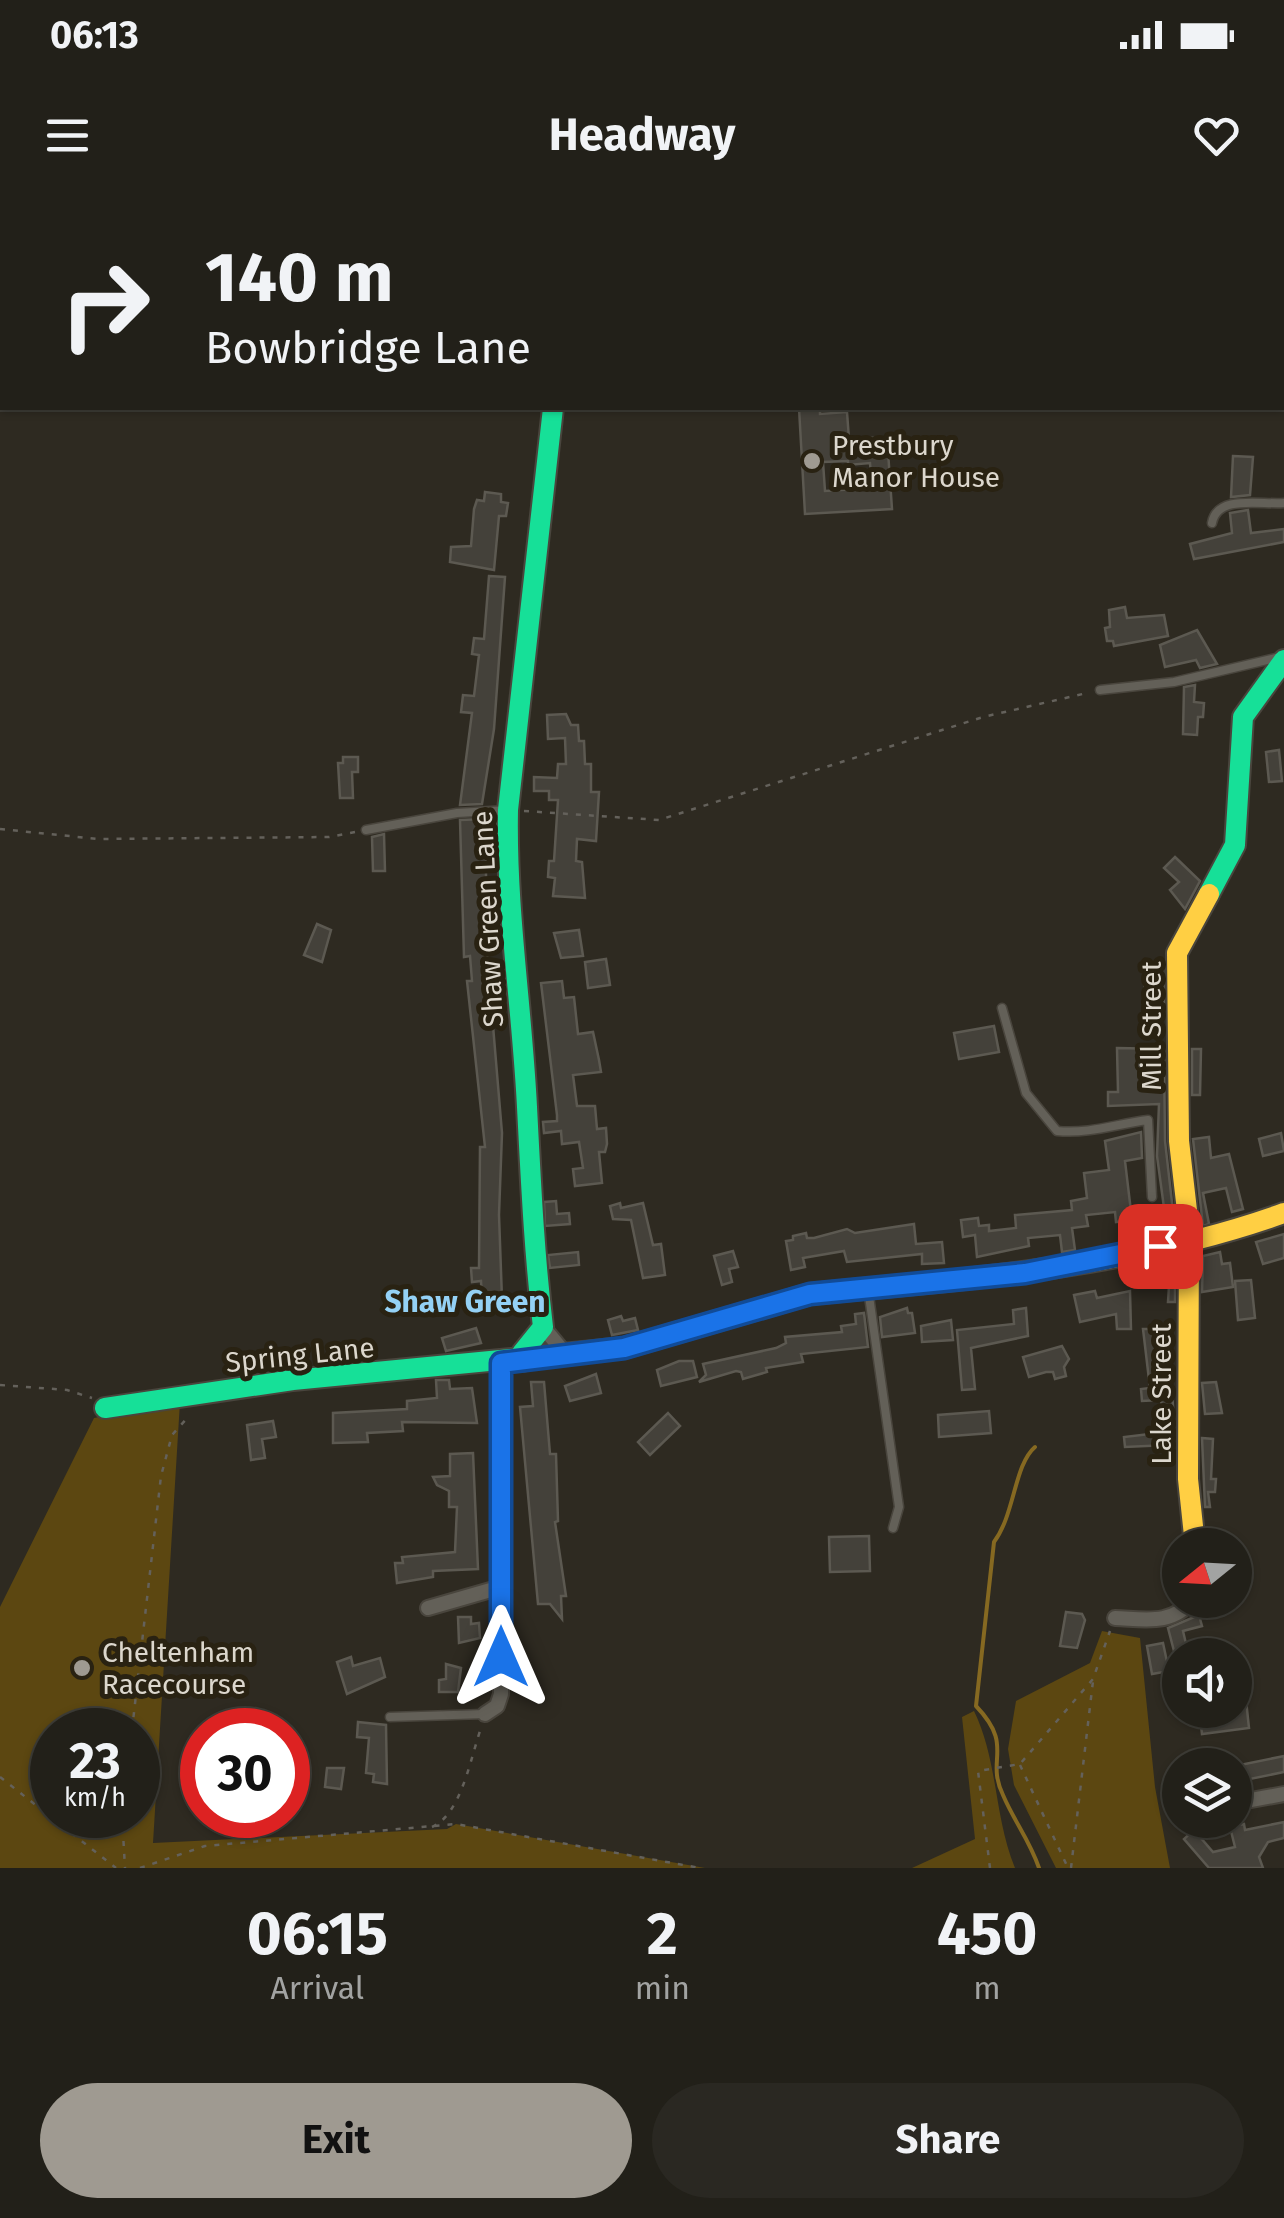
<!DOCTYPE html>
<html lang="en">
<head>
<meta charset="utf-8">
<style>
  body { margin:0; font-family:"Fira Sans",sans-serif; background:#2a2822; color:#f1f3f6; height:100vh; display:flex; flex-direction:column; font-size:38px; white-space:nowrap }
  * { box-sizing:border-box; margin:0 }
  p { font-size:32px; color:#a2a3a2 }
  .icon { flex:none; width:55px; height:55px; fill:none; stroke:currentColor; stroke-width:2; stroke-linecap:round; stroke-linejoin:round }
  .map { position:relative; height:1668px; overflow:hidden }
  .sheet { display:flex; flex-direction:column; background:#222019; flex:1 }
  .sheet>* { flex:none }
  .hud { position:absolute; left:0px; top:0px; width:1285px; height:210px; box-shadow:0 2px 8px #0004,0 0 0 2px #3f3e38; background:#222019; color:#f1f3f6; overflow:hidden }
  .needle { width:65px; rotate:252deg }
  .tools { position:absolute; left:1162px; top:1328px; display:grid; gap:20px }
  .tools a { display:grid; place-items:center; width:90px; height:90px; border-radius:50%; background:#222019; box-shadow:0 2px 8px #0004,0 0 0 2px #3f3e38; font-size:50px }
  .speed { position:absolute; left:30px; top:1508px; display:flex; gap:20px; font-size:50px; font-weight:700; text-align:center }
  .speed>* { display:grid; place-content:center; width:130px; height:130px; border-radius:50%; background:#222019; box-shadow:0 2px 8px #0004,0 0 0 2px #3f3e38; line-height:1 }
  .speed small { font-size:25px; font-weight:400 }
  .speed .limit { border:15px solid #d22; background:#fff; color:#111 }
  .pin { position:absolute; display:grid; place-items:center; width:85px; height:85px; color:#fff; margin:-42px; border-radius:20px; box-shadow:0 5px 15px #0006 }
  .me { position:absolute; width:110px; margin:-55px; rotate:0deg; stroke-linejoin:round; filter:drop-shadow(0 0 8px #0008) }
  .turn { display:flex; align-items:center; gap:35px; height:210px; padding:0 40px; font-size:45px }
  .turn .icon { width:130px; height:130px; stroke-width:2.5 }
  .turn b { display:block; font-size:70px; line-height:85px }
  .eta { display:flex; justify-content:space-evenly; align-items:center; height:170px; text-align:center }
  .eta b { font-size:60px; font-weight:700; line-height:70px }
  .button { display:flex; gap:20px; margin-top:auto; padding:20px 40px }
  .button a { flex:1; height:115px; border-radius:60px; background:#9f9a91; color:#111; font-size:40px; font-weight:700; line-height:115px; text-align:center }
  .button a+a { background:#2a2822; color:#f1f3f6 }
  .status { display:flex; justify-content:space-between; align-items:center; height:70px; padding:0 50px; background:#222019; direction:ltr }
  .status svg { height:28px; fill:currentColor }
  header { display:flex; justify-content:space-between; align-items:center; height:130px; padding:0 40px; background:#222019; font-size:45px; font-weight:700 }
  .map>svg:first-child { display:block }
  .green { fill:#5c4711; fill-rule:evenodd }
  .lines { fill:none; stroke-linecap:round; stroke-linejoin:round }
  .stream { stroke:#866921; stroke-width:4 }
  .building { fill:#44413a; stroke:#5c5951; stroke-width:2.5; fill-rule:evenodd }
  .lane-casing { stroke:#49453d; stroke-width:11 }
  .street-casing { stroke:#49453d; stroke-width:18 }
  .fast-casing { stroke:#49453d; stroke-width:24 }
  .slow-casing { stroke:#49453d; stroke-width:24 }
  .path { stroke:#64615b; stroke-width:2.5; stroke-dasharray:5 8; stroke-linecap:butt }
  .lane { stroke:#636058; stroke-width:8 }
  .street { stroke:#636058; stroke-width:14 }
  .fast { stroke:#16e098; stroke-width:20 }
  .slow { stroke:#ffcf43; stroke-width:20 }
  .route-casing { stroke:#114b97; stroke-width:25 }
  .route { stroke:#1a73e8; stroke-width:18 }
  .poi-dot { fill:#9f9a91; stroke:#292212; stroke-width:4 }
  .labels { text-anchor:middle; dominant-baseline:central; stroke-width:10; stroke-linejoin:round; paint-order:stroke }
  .poi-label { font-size:28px; fill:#dcd7cd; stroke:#292212; text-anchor:start }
  .street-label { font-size:28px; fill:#dcd7cd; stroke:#292212 }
  .neighbourhood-label { font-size:30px; font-weight:bold; fill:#94d1f5; stroke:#292212 }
</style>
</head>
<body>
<div class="status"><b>06:13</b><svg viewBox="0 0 49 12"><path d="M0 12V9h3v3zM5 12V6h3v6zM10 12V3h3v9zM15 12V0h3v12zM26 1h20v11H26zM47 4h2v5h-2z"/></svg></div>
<header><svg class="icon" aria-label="menu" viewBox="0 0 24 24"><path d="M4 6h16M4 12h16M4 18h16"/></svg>Headway<svg class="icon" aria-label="heart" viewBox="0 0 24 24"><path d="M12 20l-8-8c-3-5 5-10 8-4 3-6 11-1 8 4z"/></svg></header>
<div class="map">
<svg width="1284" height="1668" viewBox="0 0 1284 1668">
  <rect width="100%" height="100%" fill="#2e2a21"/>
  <g class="green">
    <path d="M180 1202 153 1643 447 1629 456 1624 705 1668H0V1407L94 1218ZM52 1530H138V1615H52Z"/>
    <path d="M1102 1431 1140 1438 1155 1587 1170 1668H1056L1014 1585 1008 1549 1016 1501 1090 1463Z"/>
    <path d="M974 1511C998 1560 994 1617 1015 1668H912L975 1639 962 1517Z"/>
  </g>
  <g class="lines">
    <path class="stream" d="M1035 1247C1014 1265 1015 1314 994 1342L976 1506C1015 1547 985 1558 1003 1595 1014 1621 1030 1641 1039 1668"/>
  </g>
  <g class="building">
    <path d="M799 208H820V214L847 212 849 239 887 237 892 309 805 314ZM848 261V265L870 263 872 288 825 291 823 262Z"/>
    <path d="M1233 256 1253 257 1250 295 1231 297Z"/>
    <path d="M485 292 501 294V302L508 303 506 316H499L494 370 450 362 451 347 471 346 474 309 477 300 484 301Z"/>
    <path d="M1248 310 1251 333 1284 329V342L1194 359 1190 344 1232 333 1230 313Z"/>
    <path d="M489 376 505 377 494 529 482 604 460 605 472 513 461 512 463 495 474 496 479 455 472 454 474 438 484 439Z"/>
    <path d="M1125 407 1127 418 1164 415 1168 436 1114 446 1113 441H1107L1105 428 1110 427 1109 410Z"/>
    <path d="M1197 430 1217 464 1200 468 1196 460 1165 467 1160 445Z"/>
    <path d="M1195 485 1194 502 1204 503 1203 517H1198L1197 535 1183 534 1184 487Z"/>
    <path d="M566 514 571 525H578L579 541H584L585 564H591V592H599L596 641 577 639 576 661 582 662 585 698 553 696 555 678 548 677 549 661H554L558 600H549V591H534V577L557 578 558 564H566L565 538 548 539 547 515Z"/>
    <path d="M1279 550 1282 581 1269 582 1266 552Z"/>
    <path d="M343 557H358V572H352L353 598H340L338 563H343Z"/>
    <path d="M486 619V742L502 933 499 1015 502 1099H482L481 1081 472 1082 471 1068H479L480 947H485L467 781H472L470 756 464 757 460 620Z"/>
    <path d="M384 634 385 671H373L372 637Z"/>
    <path d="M1175 657 1200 681 1185 709 1170 690 1179 682 1164 668Z"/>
    <path d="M317 724 331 730 322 762 304 755Z"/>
    <path d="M579 730 583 756 561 758 554 733Z"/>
    <path d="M606 759 610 785 588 788 585 762Z"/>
    <path d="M1163 767 1164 802 1146 803 1144 777H1154V768Z"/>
    <path d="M562 781 564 798 574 797 578 834 593 832 599 860 601 872 573 875 577 906H595L597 929 606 928 607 944 605 952H599L602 983 575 986 573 969 583 968 579 942 562 944 561 931 544 933 543 922 557 921V915L541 783Z"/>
    <path d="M994 826 999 852 959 859 954 833Z"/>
    <path d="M1117 848 1164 849 1165 941 1175 1029 1150 1032 1148 1017 1165 1015 1157 956 1159 904 1108 906V892H1118Z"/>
    <path d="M1192 849H1201L1200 895H1192Z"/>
    <path d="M1141 932 1142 958 1125 961 1132 1020 1116 1022 1115 1012 1086 1015 1088 1026 1072 1028 1075 1050 1062 1052 1060 1035 1028 1038 1029 1046 977 1057 975 1035 963 1037 961 1020 978 1018 979 1026 989 1025V1031L1016 1028 1015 1015 1072 1010 1071 1001 1087 998 1084 973 1109 970 1105 941Z"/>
    <path d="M1281 933 1284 951 1263 956 1259 939Z"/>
    <path d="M1209 937 1211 958 1229 954 1243 1009 1232 1012 1226 988 1203 993 1209 1024 1203 1026 1193 939Z"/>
    <path d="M556 1001 557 1014 569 1013 570 1024 545 1026 544 1002Z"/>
    <path d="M620 1003 621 1008 643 1003 653 1045 661 1044 665 1075 643 1078 631 1020 613 1019 610 1006Z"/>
    <path d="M914 1024 916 1044 942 1042 944 1063 922 1064V1054L847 1062 844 1051 803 1058 805 1067 791 1070 786 1041 793 1040V1036L806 1033 807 1038H814L847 1029 855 1033Z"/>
    <path d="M1284 1034V1058L1263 1064 1256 1042Z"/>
    <path d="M733 1051 738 1067 729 1069 732 1082 722 1085 714 1056Z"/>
    <path d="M578 1052 579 1065 550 1068 548 1055Z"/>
    <path d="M1220 1052 1222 1064 1230 1063 1233 1087 1202 1092 1203 1056Z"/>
    <path d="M1175 1059V1102H1168L1169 1086 1138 1087V1066Z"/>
    <path d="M1251 1080 1255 1118 1238 1120 1235 1081Z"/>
    <path d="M1095 1091 1097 1098 1130 1091 1131 1129H1117L1116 1114 1080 1122 1074 1095Z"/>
    <path d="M907 1108 908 1113H912L915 1133 882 1137 880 1117Z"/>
    <path d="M1026 1108 1028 1136 971 1148 975 1189 962 1190 957 1130 1014 1124 1013 1110Z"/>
    <path d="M864 1113 868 1147 801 1154 803 1162 766 1168 767 1172 743 1179 741 1172 736 1171 699 1182 706 1175 703 1164 776 1148 786 1143 785 1137 842 1132 841 1126 856 1124 855 1114Z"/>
    <path d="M621 1116 623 1121 635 1118 638 1130 612 1135 608 1120Z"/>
    <path d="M951 1120 953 1140 922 1142 921 1126Z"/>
    <path d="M476 1128 481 1143 446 1151 442 1138Z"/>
    <path d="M1143 1129H1168L1174 1222 1164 1223 1161 1200 1142 1201 1141 1189 1150 1188Z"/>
    <path d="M1062 1146 1069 1159 1064 1167 1066 1176 1055 1179 1053 1172H1046L1029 1177 1023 1157Z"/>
    <path d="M679 1161H693L697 1177 661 1186 657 1170Z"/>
    <path d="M596 1174 601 1193 570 1201 565 1186Z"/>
    <path d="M436 1180H449L450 1189 472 1188 477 1223 402 1222 403 1231 367 1233 368 1242 333 1243V1213L407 1209V1201L437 1198Z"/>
    <path d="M531 1182H544L550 1254H556L558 1321 555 1322 566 1396H561L562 1419 550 1404H538L520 1207 533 1206Z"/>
    <path d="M1216 1182 1222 1213 1205 1214 1202 1183Z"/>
    <path d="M989 1211 991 1233 939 1237 938 1215Z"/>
    <path d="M668 1213 680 1226 650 1255 638 1242Z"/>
    <path d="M273 1221 276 1237 262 1239 265 1258 251 1260 247 1225Z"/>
    <path d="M1167 1232 1168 1245 1125 1247 1124 1237Z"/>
    <path d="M1202 1238 1213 1239 1211 1279H1216L1215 1292H1208L1210 1307H1205Z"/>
    <path d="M473 1253 478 1369 433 1371V1377L397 1383 395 1363H403L402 1357 455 1352 457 1307H449V1291L437 1285 433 1277 450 1276V1254Z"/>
    <path d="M869 1336 870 1371 830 1372 829 1337Z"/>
    <path d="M1066 1412 1082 1414 1085 1420 1077 1448 1060 1446Z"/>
    <path d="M1199 1415 1202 1426 1183 1431 1187 1448 1174 1451 1168 1428Z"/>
    <path d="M458 1417H471V1424L479 1423 480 1438 459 1443Z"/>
    <path d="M1163 1443 1169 1471 1152 1474 1147 1446Z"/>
    <path d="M351 1457 353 1466 380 1458 385 1477 347 1494 337 1462Z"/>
    <path d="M446 1464 461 1468 458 1492H439V1480L446 1479Z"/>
    <path d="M1246 1500 1249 1528 1202 1534 1199 1510H1235V1501Z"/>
    <path d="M358 1522 386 1525 387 1584 373 1582 374 1574 366 1573 369 1538 357 1537Z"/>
    <path d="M1284 1556V1572L1235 1582V1566Z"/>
    <path d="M327 1568H344L341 1589 325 1587Z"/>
    <path d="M1284 1622V1638L1268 1642 1259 1657 1263 1668H1209L1184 1639 1194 1630 1213 1652 1235 1647 1230 1627 1244 1624 1245 1630Z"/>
  </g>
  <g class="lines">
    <g class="lane-casing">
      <g id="lane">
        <path d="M1212 323C1217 294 1261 305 1284 303"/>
        <path d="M1100 490 1174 482 1280 457"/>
        <path d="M366 630 457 613 508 610"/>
        <path d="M1002 808 1026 893 1057 931C1090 934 1116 924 1148 920L1152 997"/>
        <path d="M868 1089 899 1307 893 1328"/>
        <path d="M390 1517 485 1514"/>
      </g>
    </g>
    <g class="street-casing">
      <g id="street">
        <path d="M558 0 559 2"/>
        <path d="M1206 0 1208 2"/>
        <path d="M1282 94 1284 95"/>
        <path d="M543 1127 567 1156"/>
        <path d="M428 1408 501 1387"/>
        <path d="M1115 1418C1144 1419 1172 1426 1192 1400"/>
        <path d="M485 1514 497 1506 501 1494V1163"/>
        <path d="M1235 1603 1284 1594"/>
        <path d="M1219 1620 1220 1624"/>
      </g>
    </g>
    <g class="fast-casing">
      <g id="fast">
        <path d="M1209 694 1235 645 1243 517 1284 460"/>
        <path d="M522 1161V1153L543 1127C534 1051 531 983 527 907 522 807 506 710 508 610L553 208"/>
        <path d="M105 1208 293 1180 624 1148 810 1094 936 1082"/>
      </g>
    </g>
    <g class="slow-casing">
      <g id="slow">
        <path d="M936 1082C1053 1070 1173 1053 1284 1013"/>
        <path d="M1195 1345 1188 1279 1189 1028 1179 941 1177 753 1209 694"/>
      </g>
    </g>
    <g class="path">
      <path d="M524 611 659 620 983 517 1087 493"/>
      <path d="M0 629 98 639 329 637 355 632"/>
      <path d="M1151 887V826"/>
      <path d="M0 1185 67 1190 92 1198"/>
      <path d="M132 1530 161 1276 172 1235 190 1215"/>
      <path d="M1020 1565 1068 1668"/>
      <path d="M0 1577 116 1668"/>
      <path d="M122 1615 125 1668"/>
      <path d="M432 1627C462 1614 471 1555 482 1525"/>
      <path d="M140 1668 205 1646 456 1624 700 1668"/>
      <path d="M990 1668 978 1571 1020 1564 1093 1479 1110 1431"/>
      <path d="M1071 1668 1093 1481"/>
    </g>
    <use href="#lane" class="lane"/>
    <use href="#street" class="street"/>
    <use href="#fast" class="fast"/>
    <use href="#slow" class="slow"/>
  </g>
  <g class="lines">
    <g class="route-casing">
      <path id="route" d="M501 1457V1163L624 1148 810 1094 1025 1073 1160 1046"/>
    </g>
    <use href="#route" class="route"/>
  </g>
  <g class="poi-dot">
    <circle cx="812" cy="261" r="10"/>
    <circle cx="82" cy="1468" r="10"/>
  </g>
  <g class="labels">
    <g class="poi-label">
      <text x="832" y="245">Prestbury<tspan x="832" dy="32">Manor House</tspan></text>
      <text x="102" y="1452">Cheltenham<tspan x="102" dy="32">Racecourse</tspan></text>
    </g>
    <g class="street-label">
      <text transform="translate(488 719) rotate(-93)">Shaw Green Lane</text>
      <text transform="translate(1151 826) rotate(-90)">Mill Street</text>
      <text transform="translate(300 1155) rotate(-6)">Spring Lane</text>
      <text transform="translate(1161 1194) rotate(-90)">Lake Street</text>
    </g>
    <g class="neighbourhood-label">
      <text x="465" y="1102">Shaw Green</text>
    </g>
  </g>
</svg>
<div class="tools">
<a><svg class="needle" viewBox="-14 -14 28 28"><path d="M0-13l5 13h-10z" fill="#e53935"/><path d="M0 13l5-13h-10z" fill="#a2a3a2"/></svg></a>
<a><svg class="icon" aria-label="sound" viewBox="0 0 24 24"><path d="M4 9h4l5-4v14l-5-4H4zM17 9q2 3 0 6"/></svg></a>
<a><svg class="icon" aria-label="layers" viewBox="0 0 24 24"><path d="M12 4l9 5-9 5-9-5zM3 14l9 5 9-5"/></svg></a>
</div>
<div class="speed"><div>23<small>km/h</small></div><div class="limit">30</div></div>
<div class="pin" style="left:1160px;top:1046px;background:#d93025"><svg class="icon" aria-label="arrive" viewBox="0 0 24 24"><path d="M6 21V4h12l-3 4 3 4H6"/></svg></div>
<svg class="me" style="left:501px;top:1457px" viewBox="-20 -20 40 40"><path d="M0-17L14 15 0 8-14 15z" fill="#1a73e8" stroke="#fff" stroke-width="4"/></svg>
<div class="hud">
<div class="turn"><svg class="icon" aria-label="right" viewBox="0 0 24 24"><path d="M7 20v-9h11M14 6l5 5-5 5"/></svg><div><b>140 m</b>Bowbridge Lane</div></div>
</div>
</div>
<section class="sheet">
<div class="eta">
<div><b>06:15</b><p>Arrival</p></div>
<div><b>2</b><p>min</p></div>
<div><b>450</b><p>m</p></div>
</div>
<div class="button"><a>Exit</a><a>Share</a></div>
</section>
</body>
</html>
